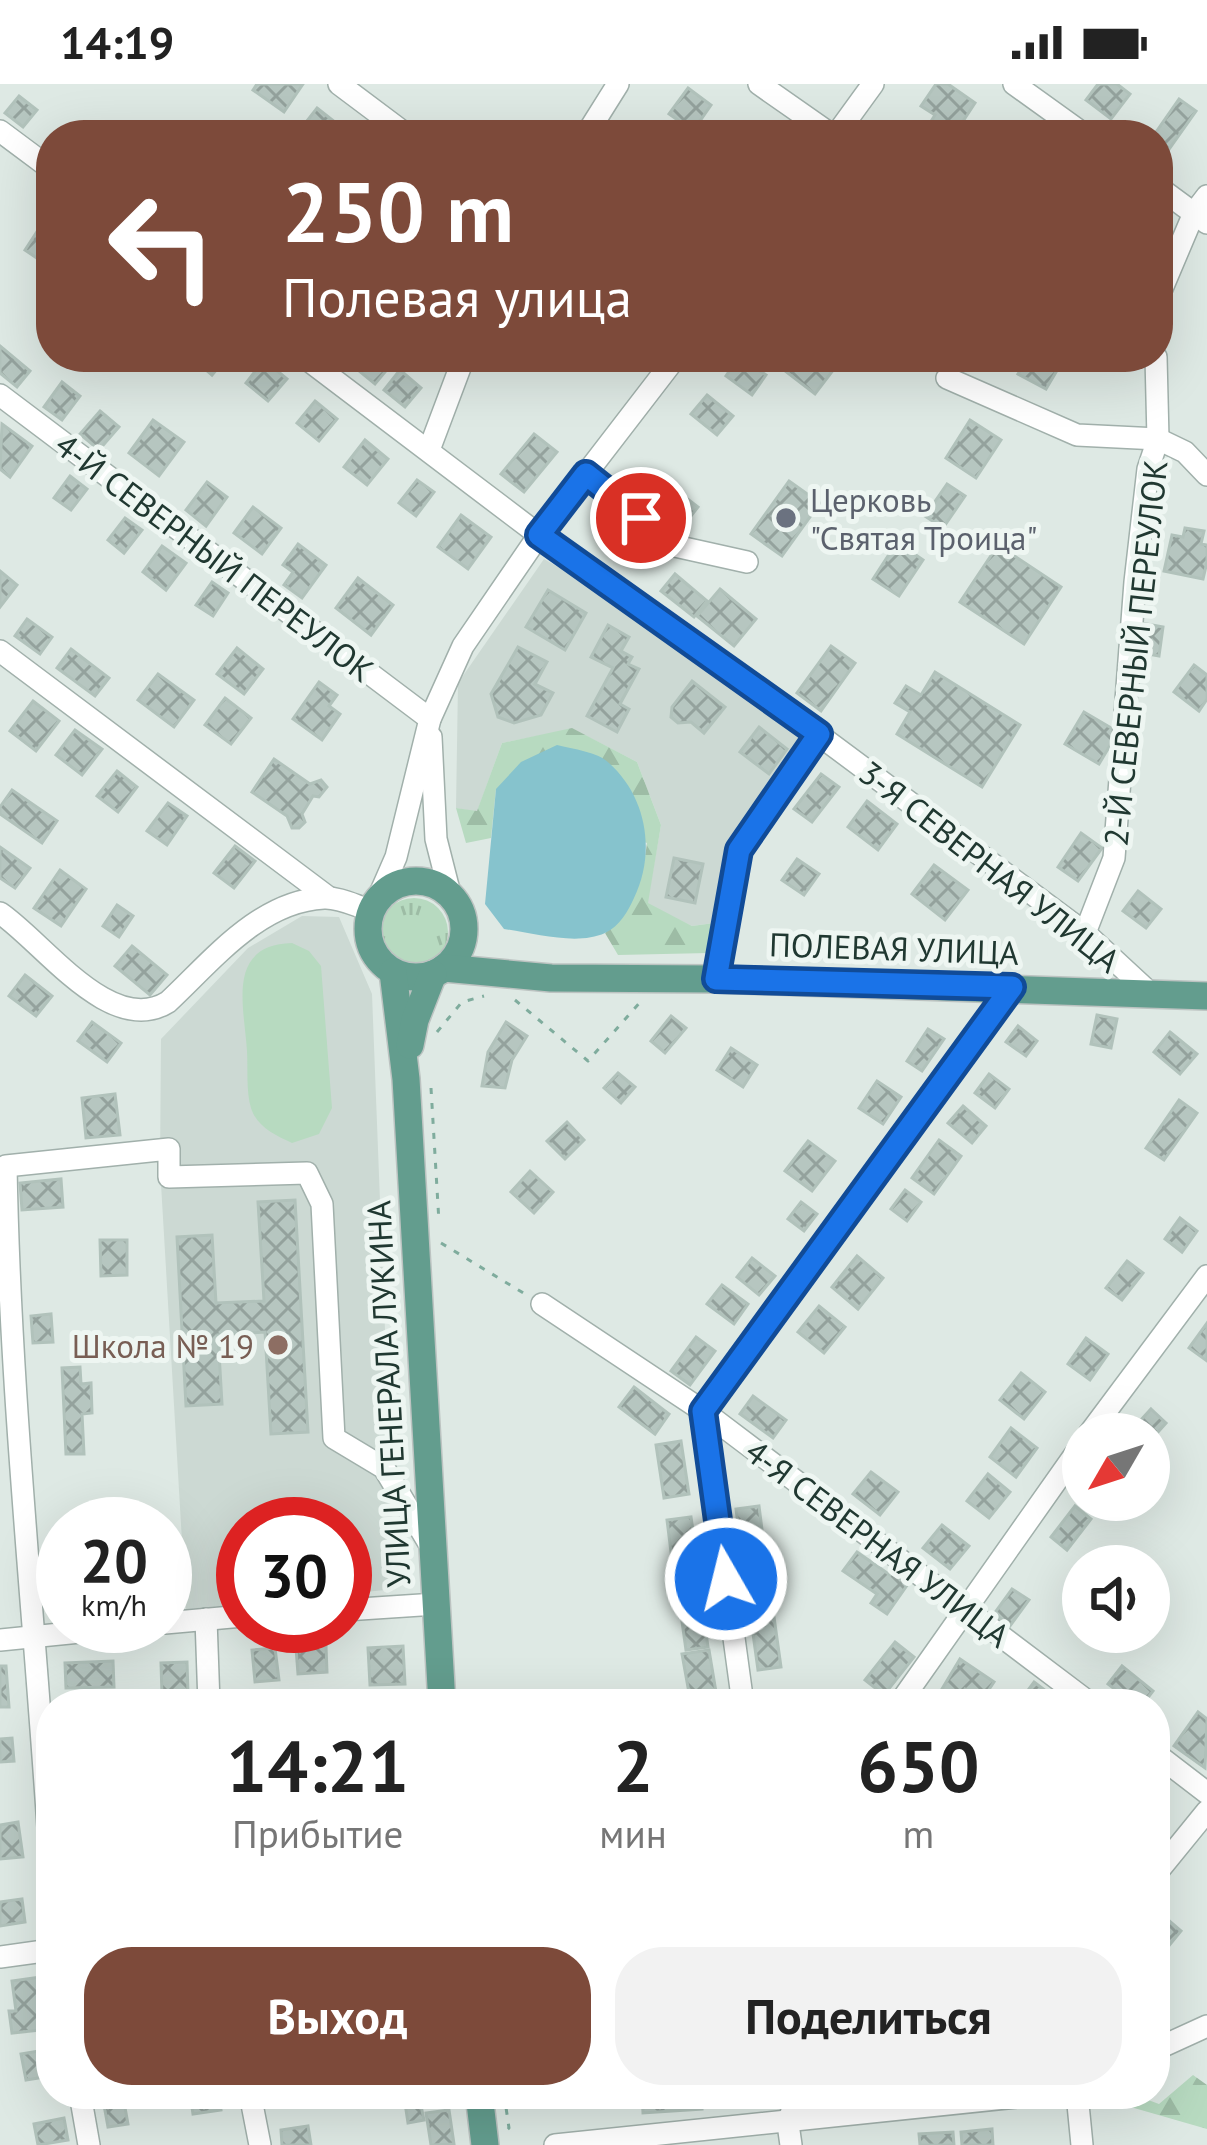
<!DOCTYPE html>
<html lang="ru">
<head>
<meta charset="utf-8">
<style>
  body { margin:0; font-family:"PT Sans",sans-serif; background:#f2f2f2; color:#222; height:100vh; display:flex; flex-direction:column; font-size:45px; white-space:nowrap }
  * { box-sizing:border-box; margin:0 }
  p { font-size:39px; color:#767676 }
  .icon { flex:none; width:66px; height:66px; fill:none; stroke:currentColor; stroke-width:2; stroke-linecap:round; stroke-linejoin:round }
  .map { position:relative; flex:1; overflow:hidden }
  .details { position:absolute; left:36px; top:1605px; width:1134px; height:420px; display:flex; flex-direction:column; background:#fff; border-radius:48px; box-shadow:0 12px 48px #0002 }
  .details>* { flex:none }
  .hud { position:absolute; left:36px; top:36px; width:1137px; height:252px; border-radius:48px; box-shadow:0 12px 48px #0002; background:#7d4a3a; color:#fff; overflow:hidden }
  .needle { width:78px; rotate:231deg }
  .buttons { position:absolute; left:1062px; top:1329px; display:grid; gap:24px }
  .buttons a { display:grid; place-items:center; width:108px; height:108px; border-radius:50%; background:#fff; box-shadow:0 12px 48px #0002; font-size:60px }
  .speed { position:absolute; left:36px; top:1413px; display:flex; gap:24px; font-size:60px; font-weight:700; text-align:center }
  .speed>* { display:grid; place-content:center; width:156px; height:156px; border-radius:50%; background:#fff; box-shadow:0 12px 48px #0002; line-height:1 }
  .speed small { font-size:30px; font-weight:400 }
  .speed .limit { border:18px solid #d22; background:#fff; color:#111 }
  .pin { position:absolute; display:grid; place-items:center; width:102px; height:102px; color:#fff; margin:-51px; border:6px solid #fff; border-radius:50%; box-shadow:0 3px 12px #0007 }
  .me { position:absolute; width:132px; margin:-66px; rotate:352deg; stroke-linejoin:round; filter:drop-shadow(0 0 9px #0008) }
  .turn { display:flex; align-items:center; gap:42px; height:252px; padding:0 48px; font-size:54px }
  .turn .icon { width:156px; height:156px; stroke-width:2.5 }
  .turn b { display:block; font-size:84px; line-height:102px }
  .eta { display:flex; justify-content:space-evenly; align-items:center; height:204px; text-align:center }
  .eta b { font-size:72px; font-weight:800; line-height:84px }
  .action { display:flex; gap:24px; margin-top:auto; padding:24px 48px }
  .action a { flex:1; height:138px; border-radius:48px; background:#7d4a3a; color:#fff; font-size:48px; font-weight:800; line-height:138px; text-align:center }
  .action a+a { background:#f2f2f2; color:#222 }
  .status { display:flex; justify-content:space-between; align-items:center; height:84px; padding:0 60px; background:#fff; direction:ltr }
  .status svg { height:33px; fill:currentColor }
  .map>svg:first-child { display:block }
  .built { fill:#ccd9d3 }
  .grass { fill:url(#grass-tufts) }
  .forest { fill:url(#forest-firs) }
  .garden { fill:#b7dac0 }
  .water { fill:#86c3cd }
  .building { fill:url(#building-cross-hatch); stroke:#b1c2bb; stroke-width:3 }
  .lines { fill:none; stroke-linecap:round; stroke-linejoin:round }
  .minor-casing { stroke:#a1b0ab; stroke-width:24 }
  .major-casing { stroke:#bcc3c1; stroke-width:30 }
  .path { stroke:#7fac9d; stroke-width:3; stroke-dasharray:6 9; stroke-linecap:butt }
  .minor { stroke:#fff; stroke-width:21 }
  .major { stroke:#639d8e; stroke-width:27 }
  .route-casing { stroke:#114b97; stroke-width:30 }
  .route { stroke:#1a73e8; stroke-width:21 }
  .worship-dot { fill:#6b7280; stroke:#eef6f2; stroke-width:4.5 }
  .education-dot { fill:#8d6e63; stroke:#eef6f2; stroke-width:4.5 }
  .labels { text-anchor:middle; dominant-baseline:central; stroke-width:10; stroke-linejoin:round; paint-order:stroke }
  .worship-label { font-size:33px; fill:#5b616d; stroke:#eef6f2; text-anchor:start }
  .street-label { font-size:33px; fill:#203831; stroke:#eef6f2 }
  .education-label { font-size:33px; fill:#785e54; stroke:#eef6f2; text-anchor:end }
</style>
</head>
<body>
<div class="status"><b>14:19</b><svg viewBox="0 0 49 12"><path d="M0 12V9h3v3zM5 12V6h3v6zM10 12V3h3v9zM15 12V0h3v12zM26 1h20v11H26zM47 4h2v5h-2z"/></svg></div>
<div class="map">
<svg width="1207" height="2061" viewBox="0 0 1207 2061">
  <defs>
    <pattern id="grass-tufts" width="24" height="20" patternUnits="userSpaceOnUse" patternTransform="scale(3)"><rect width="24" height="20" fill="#b7dac0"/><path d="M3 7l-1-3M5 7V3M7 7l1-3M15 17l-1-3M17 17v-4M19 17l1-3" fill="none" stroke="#9dbca5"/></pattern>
    <pattern id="forest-firs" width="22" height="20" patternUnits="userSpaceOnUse" patternTransform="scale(3)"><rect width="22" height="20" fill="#b7dac0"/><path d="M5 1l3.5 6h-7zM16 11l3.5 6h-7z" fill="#9dbca5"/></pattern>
    <pattern id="building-cross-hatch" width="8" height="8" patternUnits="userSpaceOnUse" patternTransform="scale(3)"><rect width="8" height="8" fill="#b6c6c0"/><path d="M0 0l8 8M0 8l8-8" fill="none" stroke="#94a29d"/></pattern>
  </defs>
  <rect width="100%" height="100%" fill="#dee9e4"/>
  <g class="built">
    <path d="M544 475 574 492 806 657 725 762 714 839 692 842 647 820 661 741 637 678 573 645 502 659 477 728 456 724 458 599Z"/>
    <path d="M302 832 339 833 372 910 395 1505 345 1510V1440H243V1520L186 1525 160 1083 161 955 248 864Z"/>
  </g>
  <circle class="grass" cx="414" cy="848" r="34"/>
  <g class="forest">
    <path d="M572 644 637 678 661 741 648 819 692 842 714 839 709 869 618 871 605 849C635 824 642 797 647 759L496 705 491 754 466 759 456 724 477 727 502 659Z"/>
    <path d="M1193 1991 1207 2001V2045L1089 2011 1132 2010 1159 2020Z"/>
  </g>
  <path class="garden" d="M292 859 309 867 321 882 332 1024 319 1050 292 1059C275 1051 257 1043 251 1024 246 1007 248 985 247 967 244 921 226 861 292 859Z"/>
  <path class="water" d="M557 661C573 665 598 668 609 679 647 713 656 769 634 814 628 827 620 842 605 849 577 862 534 849 504 845L485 820 496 705 521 678Z"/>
  <g class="building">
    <path d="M257 0H303L284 28 253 6Z"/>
    <path d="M936 0H948L975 19 954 51H941L928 42 935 31 921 22Z"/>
    <path d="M1098 0H1117L1130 10 1111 35 1086 16Z"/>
    <path d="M688 4 711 21 693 47 669 30Z"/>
    <path d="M19 12 37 26 23 43 5 29Z"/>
    <path d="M1179 15 1196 27 1165 71 1158 66V51H1154Z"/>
    <path d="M317 24 345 46 341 51H296Z"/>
    <path d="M51 126V174L47 181 25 166Z"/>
    <path d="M0 262 30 287 17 303 0 289Z"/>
    <path d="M191 273H227L212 291Z"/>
    <path d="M359 273H391L395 276 375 300 353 282Z"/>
    <path d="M739 273 766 291 752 311 726 292Z"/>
    <path d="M788 273H826L837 281 815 310 780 283Z"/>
    <path d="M1028 273H1054L1062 278 1046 305 1018 290Z"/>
    <path d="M264 276 287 295 268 317 246 299Z"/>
    <path d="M400 286 421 304 405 323 384 306Z"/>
    <path d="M62 298 80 312 62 336 44 323Z"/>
    <path d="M707 311 733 332 717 351 691 330Z"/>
    <path d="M315 317 337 335 319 357 297 339Z"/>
    <path d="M100 327 119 343 99 366 80 350Z"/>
    <path d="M153 336 184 358 159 392 129 369Z"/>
    <path d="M970 336 1001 356 976 394 946 374Z"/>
    <path d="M2 340 32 362 10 393 0 385Z"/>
    <path d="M534 350 557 368 524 408 501 390Z"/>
    <path d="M365 356 388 375 367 401 344 383Z"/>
    <path d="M70 392 87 405 71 426 54 414Z"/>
    <path d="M417 396 434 408 416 432 399 419Z"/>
    <path d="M789 397 820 419 782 472 751 450Z"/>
    <path d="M207 398 227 413 206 442 186 426Z"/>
    <path d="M668 400 698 423 673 455 638 429 648 417 652 421Z"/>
    <path d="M947 400 965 412 943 444 925 432Z"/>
    <path d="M253 423 281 444 262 470 234 449Z"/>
    <path d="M461 431 491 453 468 485 438 463Z"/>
    <path d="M125 434 142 446 124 469 108 456Z"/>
    <path d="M1185 444 1204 447 1201 460 1207 461V478L1203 495 1164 487 1172 451 1183 453Z"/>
    <path d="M897 458 923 476 899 512 873 495Z"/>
    <path d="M298 460 326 481 302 514 284 501 293 488 283 481Z"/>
    <path d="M998 461 1061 503 1024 560 960 518Z"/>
    <path d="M162 462 186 479 166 506 143 488Z"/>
    <path d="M0 487 17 501 0 523Z"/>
    <path d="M675 490 707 517 694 533 661 507Z"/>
    <path d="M358 494 393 521 371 551 336 524Z"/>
    <path d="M212 498 228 509 213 532 196 521Z"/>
    <path d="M720 505 756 535 734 562 697 532Z"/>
    <path d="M548 506 586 529 565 566 526 543Z"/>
    <path d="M27 535 52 553 40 570 15 552Z"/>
    <path d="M1141 539 1163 543 1159 572 1137 568Z"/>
    <path d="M608 541 629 553 621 567 632 573 628 580 639 585 620 620 629 625 617 648 587 632 613 584 591 573Z"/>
    <path d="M831 562 855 579 821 627 797 609Z"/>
    <path d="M518 563 547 578 535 600 553 609 541 631 514 639 498 633 491 610Z"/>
    <path d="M237 564 263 585 244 610 217 590Z"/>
    <path d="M71 565 109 594 95 612 57 584Z"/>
    <path d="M1194 581 1207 591V615L1199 627 1174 608Z"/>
    <path d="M935 588 1020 641 982 703 897 650 910 628 895 619 906 602 921 611Z"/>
    <path d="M158 590 194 616 174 643 138 616Z"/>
    <path d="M692 597 725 623 704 649 691 638 678 639 671 633 672 623Z"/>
    <path d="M319 598 337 611 329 622 340 630 322 656 293 635Z"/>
    <path d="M225 614 251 634 231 660 205 641Z"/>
    <path d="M33 617 59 637 36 667 10 647Z"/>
    <path d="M1084 628 1118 648 1099 680 1065 660Z"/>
    <path d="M759 643 787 665 769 690 740 668Z"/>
    <path d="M75 646 102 665 82 691 56 671Z"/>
    <path d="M274 675 310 700 321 696 327 703 319 713 313 712 302 730 305 738 299 744H292L287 732 252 708Z"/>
    <path d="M117 687 137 703 118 728 97 712Z"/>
    <path d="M821 690 839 703 812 738 794 725Z"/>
    <path d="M12 706 57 737 42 759 0 730V723Z"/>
    <path d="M867 717 897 740 878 766 848 743Z"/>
    <path d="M168 719 187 732 167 761 147 747Z"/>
    <path d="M1081 749 1102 764 1078 797 1058 783Z"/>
    <path d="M235 762 255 777 234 804 214 789Z"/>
    <path d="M0 763 30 784 15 804 0 794Z"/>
    <path d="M674 774 703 780 695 819 666 813Z"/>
    <path d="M797 775 819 790 804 811 782 796Z"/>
    <path d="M934 781 968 806 945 836 912 810Z"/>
    <path d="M60 786 86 805 61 842 34 824Z"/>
    <path d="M1138 807 1161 825 1146 844 1123 827Z"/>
    <path d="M117 821 133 832 119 853 103 842Z"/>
    <path d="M132 862 167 891 150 911 115 882Z"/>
    <path d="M25 891 52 912 36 932 9 912Z"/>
    <path d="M1097 931 1117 935 1111 964 1091 960Z"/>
    <path d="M671 932 686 944 665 969 651 957Z"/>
    <path d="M92 938 121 959 107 978 78 957Z"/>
    <path d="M506 938 527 952 512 976 505 1004 482 1002 488 968Z"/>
    <path d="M1018 942 1037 957 1026 972 1006 958Z"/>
    <path d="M928 945 944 955 922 987 907 977Z"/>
    <path d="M1170 948 1197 970 1180 990 1154 968Z"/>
    <path d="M731 964 757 981 743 1003 717 986Z"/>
    <path d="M618 989 635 1003 621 1019 604 1004Z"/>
    <path d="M989 990 1009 1005 995 1024 975 1009Z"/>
    <path d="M877 997 901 1013 883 1040 859 1024Z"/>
    <path d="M115 1010 120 1051 86 1054 82 1014Z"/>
    <path d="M1179 1016 1197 1029 1164 1076 1146 1064Z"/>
    <path d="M963 1022 986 1042 972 1059 948 1039Z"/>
    <path d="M567 1038 584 1056 565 1075 547 1057Z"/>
    <path d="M939 1056 961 1072 934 1110 912 1094Z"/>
    <path d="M808 1057 835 1077 812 1107 785 1087Z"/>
    <path d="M530 1087 553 1108 534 1129 511 1108Z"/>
    <path d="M61 1095 63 1123 22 1126 20 1099Z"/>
    <path d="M905 1106 921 1118 907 1137 891 1125Z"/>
    <path d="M295 1116 308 1348 271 1350 265 1248 218 1251 222 1320 186 1322 177 1153 212 1151 216 1219 264 1217 258 1118Z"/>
    <path d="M801 1118 817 1130 804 1147 788 1135Z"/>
    <path d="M1180 1134 1197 1147 1182 1168 1165 1155Z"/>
    <path d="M100 1156H127V1191L101 1192Z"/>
    <path d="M857 1172 883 1194 858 1225 832 1203Z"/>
    <path d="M752 1174 775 1192 759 1211 737 1193Z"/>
    <path d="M1127 1177 1143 1189 1122 1216 1106 1204Z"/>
    <path d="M722 1201 748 1220 734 1240 707 1220Z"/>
    <path d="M819 1222 845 1243 824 1269 798 1248Z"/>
    <path d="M51 1230 53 1258 33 1259 31 1232Z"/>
    <path d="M1207 1239V1277L1189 1264Z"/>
    <path d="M696 1253 715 1267 690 1301 671 1287Z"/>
    <path d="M1086 1254 1108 1270 1090 1296 1068 1280Z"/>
    <path d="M80 1283 81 1300 91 1299 92 1329 82 1330 84 1370H66L62 1284Z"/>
    <path d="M1021 1289 1045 1308 1024 1335 1000 1316Z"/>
    <path d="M634 1303 669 1330 655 1350 619 1323Z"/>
    <path d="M753 1312 786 1336 773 1354 740 1330Z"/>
    <path d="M1151 1325 1166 1339 1149 1358V1350L1131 1347Z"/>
    <path d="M1011 1344 1037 1364 1016 1393 990 1373Z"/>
    <path d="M681 1357 689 1410 664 1414 656 1361Z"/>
    <path d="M871 1388 898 1408 880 1431 853 1410Z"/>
    <path d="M988 1390 1010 1408 989 1434 967 1417Z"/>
    <path d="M759 1422 766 1477 743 1480 736 1425Z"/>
    <path d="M1075 1422 1091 1435 1067 1466 1051 1453Z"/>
    <path d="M691 1433 698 1481 673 1484 667 1436Z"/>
    <path d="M942 1441 969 1462 950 1485 923 1464Z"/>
    <path d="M857 1468 890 1491 894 1485 910 1497 887 1530 871 1519 877 1510 843 1487Z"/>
    <path d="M1012 1505 1029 1516 1010 1542 994 1530Z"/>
    <path d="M700 1506 708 1563 686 1566 678 1509Z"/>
    <path d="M774 1533 781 1583 758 1586 751 1535Z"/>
    <path d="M895 1558 914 1573 884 1611 865 1596Z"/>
    <path d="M326 1562 327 1588 298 1590 296 1564Z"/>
    <path d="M403 1562 405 1600 370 1601 368 1564Z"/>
    <path d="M275 1564 279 1596 255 1598 252 1566Z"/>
    <path d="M709 1566 718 1620H691L682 1570Z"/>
    <path d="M960 1575 994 1598 982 1616 965 1605 955 1620H933Z"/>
    <path d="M113 1577 114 1603 66 1604 65 1579Z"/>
    <path d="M187 1578 188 1610 162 1611 161 1579Z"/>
    <path d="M0 1582H6L9 1623H0Z"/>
    <path d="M1122 1582 1153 1607 1143 1620H1134L1108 1600Z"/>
    <path d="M1034 1598 1063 1620 1020 1617Z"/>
    <path d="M1198 1628 1207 1635 1205 1684 1174 1662Z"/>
    <path d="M12 1654 14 1677 0 1678V1655Z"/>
    <path d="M18 1738 23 1773 0 1775V1741Z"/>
    <path d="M22 1815 25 1838 0 1842V1818Z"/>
    <path d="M1160 1829 1181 1847 1163 1869 1155 1863V1835Z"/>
    <path d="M41 1893 45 1924 51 1923V1945L12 1949 9 1927H16L12 1897Z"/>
    <path d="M51 1965V1992L26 1996 21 1970Z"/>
    <path d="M190 2010H219L221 2026 193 2030Z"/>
    <path d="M642 2010H701L702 2025 643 2029Z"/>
    <path d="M715 2010H775L776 2018 716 2021Z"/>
    <path d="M420 2017 424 2036 408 2039 405 2019Z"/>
    <path d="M124 2018 128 2040 108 2043 104 2021Z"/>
    <path d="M449 2026 454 2060 431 2061 426 2029Z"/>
    <path d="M64 2034 68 2056 38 2061 34 2040Z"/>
    <path d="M308 2042 311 2061H282L281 2046Z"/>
    <path d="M992 2045 993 2061H962L961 2048Z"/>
    <path d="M953 2048 954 2061H920L919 2050Z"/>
  </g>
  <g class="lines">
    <g class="minor-casing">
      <g id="minor">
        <path d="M339 0 407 51"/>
        <path d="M759 0 832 51"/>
        <path d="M1014 0 1085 51"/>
        <path d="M0 47 51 85"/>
        <path d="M586 51 618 0"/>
        <path d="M836 51 873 0"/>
        <path d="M1158 103 1207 139"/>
        <path d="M1158 214 1194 129 1207 112"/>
        <path d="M304 273 539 451 819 651 1085 849 1151 910"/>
        <path d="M947 294 1077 351 1158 355 1185 368 1207 391"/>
        <path d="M0 311 430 635"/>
        <path d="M429 366 464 273"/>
        <path d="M586 390 675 462 747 478"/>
        <path d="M0 567 328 813"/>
        <path d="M431 653 436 755 450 810"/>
        <path d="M379 812 396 773 430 635 463 562 539 451 676 273"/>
        <path d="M0 829C43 858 111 954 168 918 212 877 259 817 324 814 339 813 356 822 370 826"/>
        <path d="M1085 849 1114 774 1135 498 1148 385 1158 355 1156 273"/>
        <path d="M716 895 739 766 819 651"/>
        <path d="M542 1220 703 1327 1091 1620"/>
        <path d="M1089 1350 1207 1192"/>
        <path d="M345 1526 436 1520"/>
        <path d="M206 1535 209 1620"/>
        <path d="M165 1539 243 1532"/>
        <path d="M0 1556 140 1542"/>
        <path d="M743 1620 703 1327 1012 903"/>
        <path d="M899 1620 1083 1359"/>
        <path d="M1155 1669 1207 1709"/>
        <path d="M51 1790C37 1554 10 1319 6 1082L169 1065V1093L307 1089 322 1120 334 1354 384 1384 430 1461"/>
        <path d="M1155 1791 1207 1727"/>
        <path d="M0 1873 51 1866"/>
        <path d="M1161 1963 1207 1942"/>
        <path d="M80 2010 89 2061"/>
        <path d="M250 2010 260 2061"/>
        <path d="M1077 2010 1082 2061"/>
        <path d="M555 2061 1045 2010"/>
        <path d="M791 2061 788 2040 797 2010"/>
      </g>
    </g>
    <g class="major-casing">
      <g id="major">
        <circle cx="416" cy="845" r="48"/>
        <path d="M444 884 551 894 716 895 1207 912"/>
        <path d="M393 888 406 995 442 1620"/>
        <path d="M410 961 415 936 433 890"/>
        <path d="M479 2010 485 2061"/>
      </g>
    </g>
    <g class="path">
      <path d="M357 845 372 880"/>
      <path d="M515 916 588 977 642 916"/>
      <path d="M437 948 462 918 484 912"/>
      <path d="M431 1004 439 1138"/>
      <path d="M441 1159 525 1210"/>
      <path d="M504 2010 509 2044 505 2048"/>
    </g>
    <use href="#minor" class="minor"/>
    <use href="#major" class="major"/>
  </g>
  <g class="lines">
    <g class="route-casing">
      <path id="route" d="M641 434 586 390 539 451 819 650 739 766 716 895 1012 903 703 1327 726 1495"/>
    </g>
    <use href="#route" class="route"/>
  </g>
  <circle class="worship-dot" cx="786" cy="434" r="12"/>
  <circle class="education-dot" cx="278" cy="1261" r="12"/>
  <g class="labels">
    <g class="worship-label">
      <text x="810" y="415">Церковь<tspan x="810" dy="38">"Святая Троица"</tspan></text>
    </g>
    <g class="street-label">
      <text transform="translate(215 473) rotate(37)">4-Й СЕВЕРНЫЙ ПЕРЕУЛОК</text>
      <text transform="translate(1135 569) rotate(-84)">2-Й СЕВЕРНЫЙ ПЕРЕУЛОК</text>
      <text transform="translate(990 782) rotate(38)">3-Я СЕВЕРНАЯ УЛИЦА</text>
      <text transform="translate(894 864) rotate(2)">ПОЛЕВАЯ УЛИЦА</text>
      <text transform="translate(388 1310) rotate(-93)">УЛИЦА ГЕНЕРАЛА ЛУКИНА</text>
      <text transform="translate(878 1459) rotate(37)">4-Я СЕВЕРНАЯ УЛИЦА</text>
    </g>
    <g class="education-label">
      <text x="254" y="1261">Школа № 19</text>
    </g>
  </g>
</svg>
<div class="buttons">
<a><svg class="needle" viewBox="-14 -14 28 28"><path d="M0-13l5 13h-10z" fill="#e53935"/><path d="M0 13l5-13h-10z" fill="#767676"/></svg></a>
<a><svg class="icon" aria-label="sound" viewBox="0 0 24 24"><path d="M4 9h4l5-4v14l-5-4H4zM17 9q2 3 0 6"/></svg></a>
</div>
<div class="speed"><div>20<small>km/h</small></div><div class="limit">30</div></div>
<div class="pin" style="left:641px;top:434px;background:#d93025"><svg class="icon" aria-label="arrive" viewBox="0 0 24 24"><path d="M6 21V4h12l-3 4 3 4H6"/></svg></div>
<svg class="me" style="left:726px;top:1495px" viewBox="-20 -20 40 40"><circle r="17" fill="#1a73e8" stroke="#fff" stroke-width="3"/><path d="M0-11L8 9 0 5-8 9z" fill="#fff"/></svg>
<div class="hud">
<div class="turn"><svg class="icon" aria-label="left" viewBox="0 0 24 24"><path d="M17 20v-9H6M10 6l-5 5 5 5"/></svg><div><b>250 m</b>Полевая улица</div></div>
</div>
<section class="details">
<div class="eta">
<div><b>14:21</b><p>Прибытие</p></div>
<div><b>2</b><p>мин</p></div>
<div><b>650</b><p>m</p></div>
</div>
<div class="action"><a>Выход</a><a>Поделиться</a></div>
</section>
</div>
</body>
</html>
